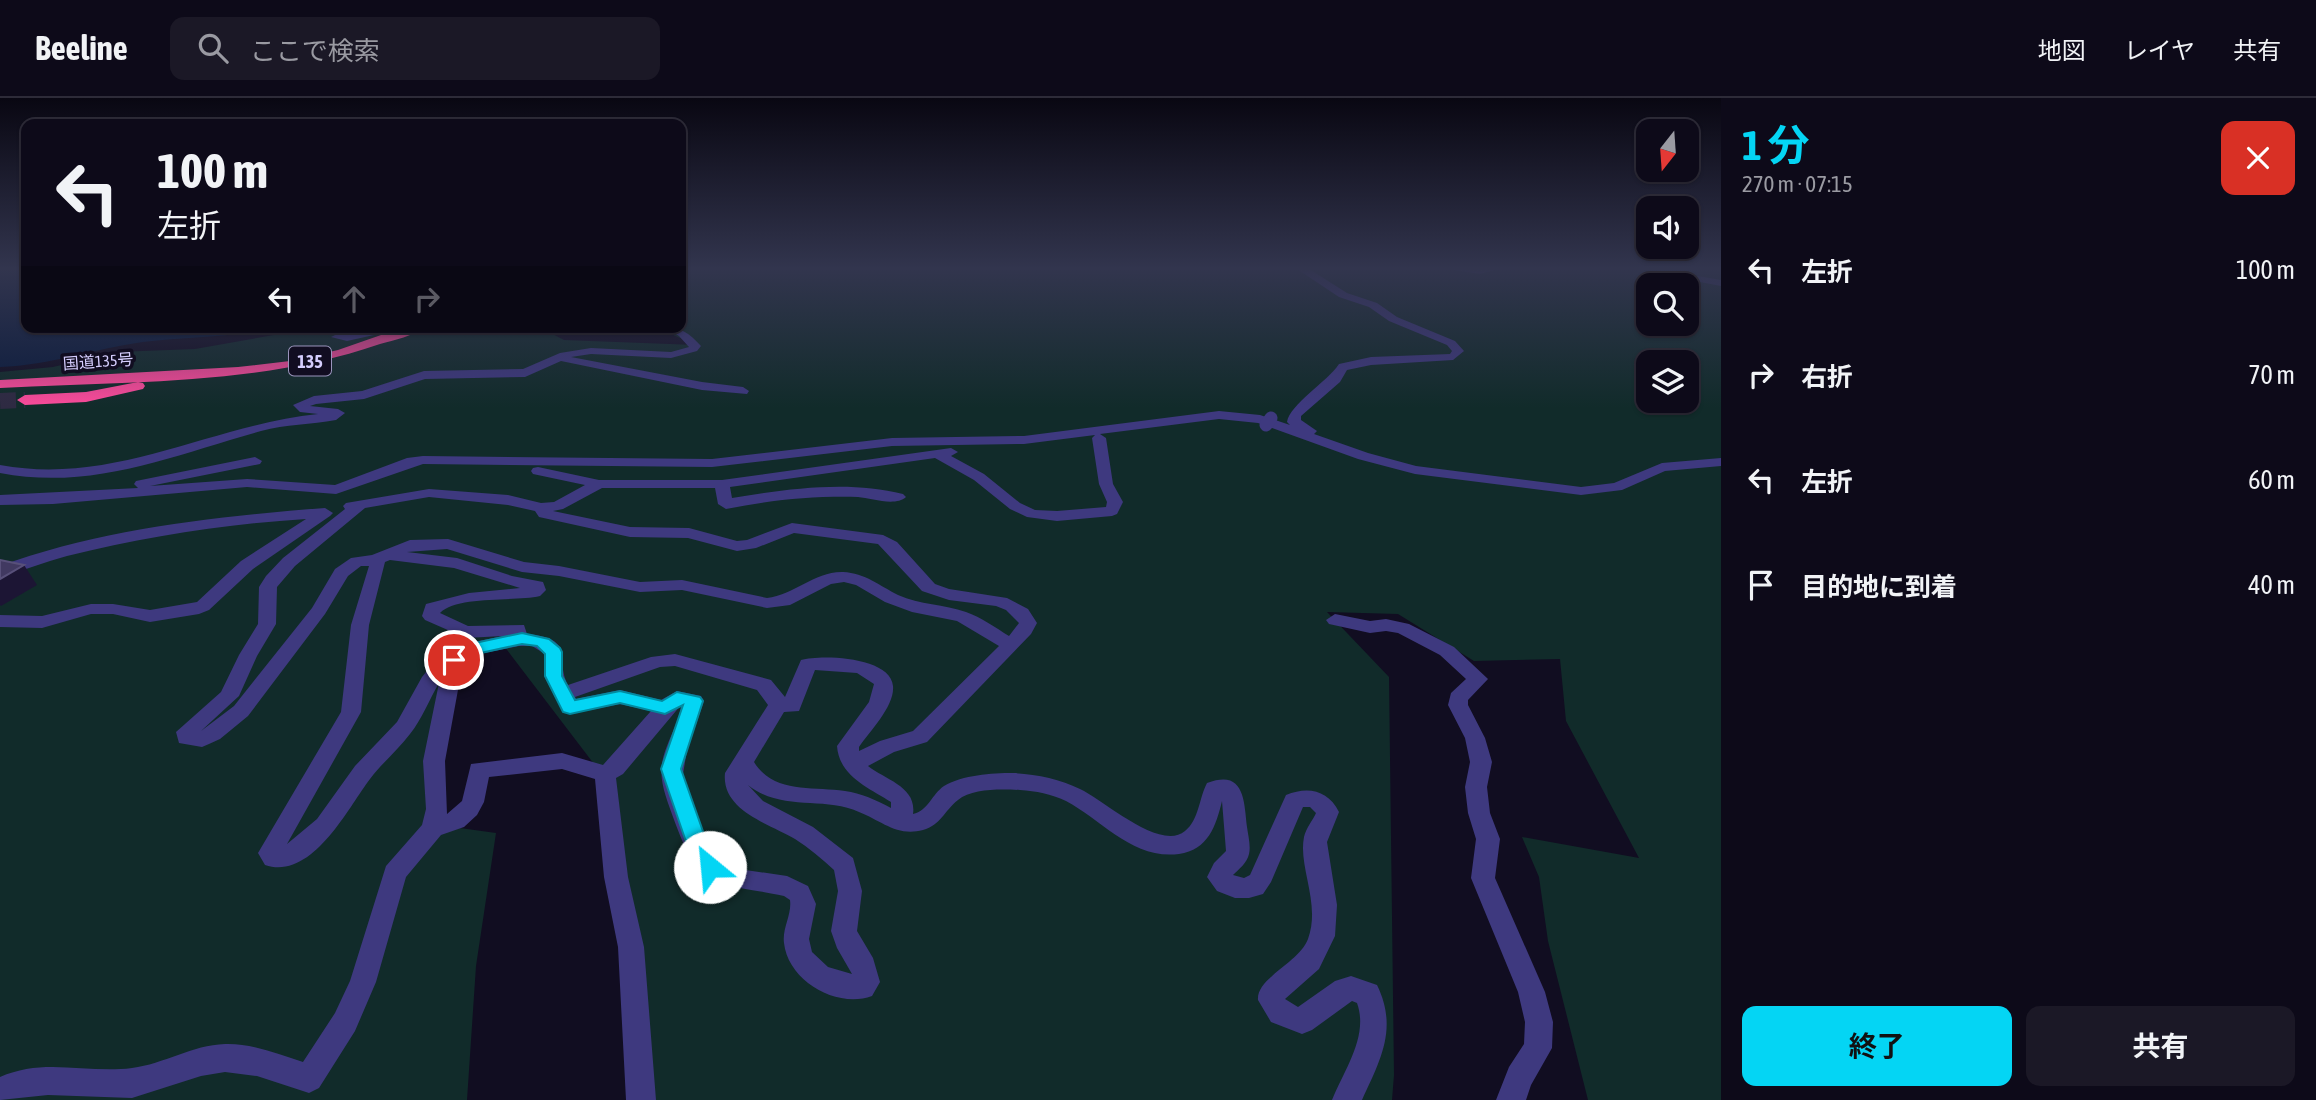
<!DOCTYPE html>
<html lang="ja">
<head>
<meta charset="utf-8">
<style>
  body { margin:0; font-family:"Asap Condensed","Noto Sans JP",sans-serif; background:#1b1826; color:#f1f3f6; height:100vh; display:flex; flex-direction:column; font-size:26px; white-space:nowrap }
  * { box-sizing:border-box; margin:0 }
  p { font-size:23px; color:#9a9aa2 }
  .icon { flex:none; width:38px; height:38px; fill:none; stroke:currentColor; stroke-width:2; stroke-linecap:round; stroke-linejoin:round }
  .map { position:relative; flex:1; overflow:hidden }
  .panel { display:flex; flex-direction:column; background:#0d0a19; width:595px }
  .panel>* { flex:none }
  .banner { position:absolute; left:21px; top:21px; width:665px; height:214px; border-radius:14px; box-shadow:0 2px 5px #0004,0 0 0 2px #2d2b38; background:#0d0a19; color:#f1f3f6; overflow:hidden }
  .needle { width:46px; rotate:197deg }
  .controls { position:absolute; left:1636px; top:21px; display:grid; gap:14px }
  .controls a { display:grid; place-items:center; width:63px; height:63px; border-radius:14px; background:#0d0a19; box-shadow:0 2px 5px #0004,0 0 0 2px #2d2b38; font-size:35px }
  .pin { position:absolute; display:grid; place-items:center; width:60px; height:60px; color:#fff; margin:-30px; border:4px solid #fff; border-radius:50%; box-shadow:0 2px 7px #0007 }
  .me { position:absolute; width:77px; margin:-38px; rotate:332deg; stroke-linejoin:round; filter:drop-shadow(0 0 5px #0008) }
  .turn { display:flex; align-items:center; gap:24px; height:147px; padding:0 21px; font-size:32px }
  .turn .icon { width:91px; height:91px; stroke-width:2.5 }
  .turn b { display:block; font-size:49px; line-height:60px }
  .lanes { display:flex; align-items:center; height:66px; padding:0 21px; background:#0003; justify-content:center; gap:35px; direction:ltr }
  .lanes .off { opacity:.35 }
  .round { display:grid; place-items:center; flex:none; width:74px; height:74px; border-radius:14px; background:#1b1826 }
  .summary { display:flex; align-items:center; justify-content:space-between; height:119px; padding:0 21px }
  h1 { font-size:42px; font-weight:700; line-height:52px; color:#04d5f4 }
  .button { display:flex; gap:14px; margin-top:auto; padding:14px 21px }
  .button a { flex:1; height:80px; border-radius:14px; background:#04d5f4; color:#111; font-size:28px; font-weight:700; line-height:80px; text-align:center }
  .button a+a { background:#1b1826; color:#f1f3f6 }
  ul { padding:0; list-style:none }
  li { display:flex; align-items:center; gap:21px; height:105px; padding:0 21px }
  li div { flex:1 }
  li b { display:block; font-size:26px }
  li em { font-style:normal }
  header { display:flex; align-items:center; gap:42px; box-sizing:border-box; height:98px; padding:0 35px; background:#0d0a19; border-bottom:2px solid #2d2b38 }
  header strong { font-size:33px }
  nav { display:flex; gap:38px; margin-inline-start:auto; font-size:24px }
  .search { width:490px; height:63px; background:#1b1826; display:flex; align-items:center; gap:18px; box-sizing:border-box; padding:0 24px; border-radius:14px; color:#9a9aa2; font-size:26px }
  main { display:flex; flex:1; min-height:0 }
  .map>svg:first-child { display:block }
  .green { fill:#112b2a; fill-rule:evenodd }
  .water { fill:#0a1b3d }
  .lines { fill:none; stroke-linecap:round; stroke-linejoin:round }
  .highway-tunnel { stroke:#2e2a42; stroke-width:16; stroke-dasharray:16 8; stroke-linecap:butt }
  .minor { fill:#3e397f; fill-rule:evenodd }
  .highway { fill:#fc4b9b; fill-rule:evenodd }
  .minor-bridge { stroke:#3e397f; stroke-width:13 }
  .shaded-wall { fill:#1c1534 }
  .building { fill:#413961; stroke:#58507a; stroke-width:2 }
  .route { fill:#04d5f4; stroke:#038a9f; stroke-width:2 }
  .labels { text-anchor:middle; dominant-baseline:central; stroke-width:7; stroke-linejoin:round; paint-order:stroke }
  .far-street-label { font-size:16px; fill:#d5cefe; stroke:#110d21 }
  .shield { fill:#110d21; stroke:#9a94bc; stroke-width:2 }
  .shield-label { font-size:18px; font-weight:bold; fill:#d5cefe }
</style>
</head>
<body>
<header>
<strong>Beeline</strong>
<div class="search"><svg class="icon" aria-label="search" viewBox="0 0 24 24"><circle cx="10" cy="10" r="6"/><path d="M15 15l6 6"/></svg>ここで検索</div>
<nav><a>地図</a><a>レイヤ</a><a>共有</a></nav>
</header>
<main>
<div class="map">
<svg width="1721" height="1002" viewBox="0 0 1721 1002">
  <rect width="100%" height="100%" fill="#110d21"/>
  <path class="green" d="M681 169H1721V1002H1588L1548 843 1539 779 1522 739 1639 760 1566 623 1560 561 1474 563 1398 516 1327 514 1389 579 1394 977 1392 1002H641L610 687 504 548 490 549 454 562 431 726 496 735 476 868 467 1002H0V274L53 269 116 254 195 251 319 229H681ZM1648 187H1687V226H1648ZM541 230 583 237 671 236 696 247 564 242ZM1648 264H1687V303H1648Z"/>
  <path class="water" d="M0 169H26V229H61C65 236 73 238 81 234L77 229H271C229 241 186 238 143 244 93 251 52 267 0 269Z"/>
  <g class="lines">
    <path class="highway-tunnel" d="M0 303 25 302"/>
    <g class="minor">
      <path d="M1294 169H1306L1347 195 1377 205 1397 219 1455 243 1464 253 1453 262 1371 267 1347 272 1340 284 1301 318V322L1317 333 1314 336 1368 355 1416 368 1581 389 1614 385 1662 365 1721 360V368L1665 373 1622 392 1581 397 1415 376 1358 361 1258 325 1219 321 1100 336 1106 340 1113 386 1123 404 1117 416 1112 418 1057 423 1027 419 1010 411 974 382 935 360 730 389 732 400C787 391 848 382 903 396L906 399C895 409 871 400 858 399 811 398 772 402 726 411L718 406 715 390H602L563 411 553 413 630 429 689 430 737 443 747 442 792 425 883 437 897 444 935 486 949 491 1007 500 1028 511 1037 525 1031 536 927 644 894 654 868 668C886 682 917 689 913 716 928 713 932 696 944 688 963 677 991 675 1013 675 1036 676 1060 681 1080 691 1104 702 1160 754 1185 733 1199 722 1199 700 1207 685 1244 671 1244 701 1247 729 1248 737 1251 748 1249 756 1247 765 1239 771 1233 777L1244 780 1250 777 1286 697C1308 688 1328 692 1339 714L1327 744 1337 807 1335 838 1319 871 1285 901 1298 909 1335 883 1351 878 1377 887C1398 930 1381 961 1362 1002H1332C1344 972 1369 938 1357 905L1352 903 1312 932 1302 936 1271 924 1258 902C1256 880 1299 865 1308 841 1321 805 1298 769 1304 739 1306 730 1313 722 1316 715L1310 709H1303L1271 784 1263 796 1249 800H1235L1217 793 1207 779 1214 765 1226 753 1222 703C1216 728 1208 752 1179 756 1133 762 1102 722 1066 703 1051 696 1036 693 1020 692 1002 691 972 690 958 702 944 713 941 727 923 732 897 739 882 723 859 714 823 698 781 714 748 687L763 703 813 729 853 760 862 793 857 833 873 860 880 884 872 898C837 911 788 883 784 845 782 830 792 817 790 802L784 798C712 782 702 799 673 719 668 704 659 684 662 667 664 647 680 625 681 607L623 676 616 680 628 779 644 849 656 1002H626L618 849 604 779 595 681 562 671 489 679 484 704 477 717 464 729 441 737 406 779 376 884 355 933 319 990 309 995 257 978 225 974 201 978 132 1000 48 997 0 1002V979C44 959 87 976 132 970 164 966 192 947 225 946 251 945 278 956 303 964L335 915 350 883 386 768 422 727 426 711 423 663 439 585C429 602 422 621 410 636 398 652 382 665 370 681 348 710 312 783 265 767L258 755 341 614 351 527 369 468H361L348 478 325 516 248 618 220 641 209 646 202 649 179 645 176 634 221 594 239 557 258 526 259 489 266 478 283 460 345 411 343 408 346 405 429 391 508 397 541 405 554 404 585 387 533 376 531 373 533 370 538 369 599 382H722L951 350 958 354 951 358 984 376 1020 405 1035 412 1057 413 1106 409 1107 404 1099 386 1092 340 1095 337 1024 346 892 348 712 369 423 366 336 396 247 389 53 406 0 407V397L138 390 134 386 136 383 255 359 262 363 260 366 150 388 247 381 335 387 407 360 423 358 712 361 892 340 1024 338 1219 313 1260 317 1290 327 1287 324C1290 306 1327 284 1339 266L1371 259 1450 256 1452 253 1447 247 1389 223 1369 209 1339 199ZM429 399 508 407 535 413 539 419 630 439 688 440 737 453 756 450 794 435 878 446 922 493 949 502 996 508 1006 512 1019 525 1009 538C996 530 981 519 966 514 944 506 920 507 898 497 880 488 865 475 843 474 815 473 794 497 767 500L682 482 640 484 559 468 524 464 448 441 410 442 372 457 351 460 335 471 312 510 234 608 201 633 239 598 257 558 276 526 277 489 295 468 365 410ZM447 451 522 474 559 478 640 494 682 492 767 510 790 507 831 486 844 484 856 487 885 504 912 514 957 523 999 548 913 633 880 643 859 653V649C870 633 895 608 893 588 891 559 822 556 801 562L785 599 771 582 675 556 651 559 568 587C554 559 577 541 527 536L524 527 468 528 440 515C457 497 515 504 540 498L546 492 543 484 512 478 457 460 407 454ZM390 462 454 470 520 490 469 495 426 506 422 518 425 522 466 540 503 538 459 547 438 559 422 579 397 624 355 668 317 721 287 746 361 614 369 527 385 464ZM519 548H532L545 556 544 578 563 614 570 616 620 606 651 613 603 667 562 655 471 666 462 703 447 716 445 663 464 559ZM675 568 757 592 768 607 725 675C721 713 770 726 795 741 809 750 822 761 834 772L838 793 831 833 837 850 852 876 828 869 812 854 809 841 816 806 808 788 787 778 732 770 710 753 694 714 683 676 687 652 704 603 701 598 677 593 661 602 620 592 576 601 575 599 660 569ZM815 572 857 575 874 586 869 604 837 648C839 678 869 690 891 704V710C876 702 861 695 845 693 812 688 774 696 754 664L784 614 799 613Z"/>
      <path d="M1435 169H1505L1480 176Z"/>
      <path d="M1698 178 1721 182V188L1695 183V179Z"/>
      <path d="M352 229H368L359 234 386 229H410L347 243 331 239Z"/>
      <path d="M664 229C681 229 689 235 701 248L697 253 671 260 591 256 571 259 702 284 743 289 749 293 747 296 702 292 561 263 525 279 425 281 364 301 316 306 310 308 338 311 345 315 336 322C311 327 286 326 261 333 173 357 93 393 0 375V367C114 388 207 328 318 316L300 314 293 307 314 298 362 293 424 273 523 271 560 255 591 250 671 254 689 249 679 238Z"/>
      <path d="M325 410 333 415 330 418 253 471 209 512 199 516 150 524 113 516H91L42 530 0 529V517L42 518 91 506H113L150 512 197 504 241 463 306 421C225 426 145 439 67 458 44 464 23 473 0 479V468C100 431 219 418 325 410Z"/>
      <path d="M1335 516 1370 523 1386 521 1409 526 1454 549 1488 581 1468 602V607L1485 640 1492 664 1487 689 1490 715 1500 741 1495 780 1545 894 1553 924 1552 950 1531 987 1526 1002H1496L1509 969 1524 946 1525 924 1518 894 1471 780 1476 741 1468 715 1465 689 1470 664 1465 640 1448 607 1451 595 1466 581 1440 557 1398 535 1386 533 1370 535 1329 526 1326 522Z"/>
    </g>
    <g class="highway">
      <path d="M404 229H424C414 238 394 242 380 246 259 288 127 283 0 290V282L238 269 290 263 338 252Z"/>
      <path d="M138 284 143 285 145 288 143 291 86 304 25 307 17 302 25 297 86 294Z"/>
    </g>
    <path class="minor-bridge" d="M1266 327 1271 320"/>
  </g>
  <path class="shaded-wall" d="M24 467 37 487 1 508 0 507V481Z"/>
  <path class="building" d="M0 462 24 467 0 481Z"/>
  <linearGradient id="sky" x2="0" y2="1"><stop stop-color="#090712"/><stop offset="0.55" stop-color="#32354e"/><stop offset="1" stop-color="#32354e" stop-opacity="0"/></linearGradient>
  <rect width="1721" height="310" fill="url(#sky)"/>
  <path class="route" d="M522 535 549 541 560 550 562 554V578L575 602 620 593 662 603 677 594 700 599 703 603 681 671 711 756 721 769 718 776C706 780 702 776 694 767L661 671 683 607 665 616 620 605 570 616 563 614 545 578V556L537 548 522 546 467 558 460 566 454 568 445 562 449 553 456 549Z"/>
  <g class="labels">
    <g class="far-street-label">
      <text transform="translate(98 263) rotate(-4)">国道135号</text>
    </g>
    <rect class="shield" x="289" y="248.5" width="42" height="29" rx="5"/>
    <g class="shield-label">
      <text x="310" y="263">135</text>
    </g>
  </g>
</svg>
<div class="controls">
<a><svg class="needle" viewBox="-14 -14 28 28"><path d="M0-13l5 13h-10z" fill="#e53935"/><path d="M0 13l5-13h-10z" fill="#9a9aa2"/></svg></a>
<a><svg class="icon" aria-label="sound" viewBox="0 0 24 24"><path d="M4 9h4l5-4v14l-5-4H4zM17 9q2 3 0 6"/></svg></a>
<a><svg class="icon" aria-label="search" viewBox="0 0 24 24"><circle cx="10" cy="10" r="6"/><path d="M15 15l6 6"/></svg></a>
<a><svg class="icon" aria-label="layers" viewBox="0 0 24 24"><path d="M12 4l9 5-9 5-9-5zM3 14l9 5 9-5"/></svg></a>
</div>
<div class="pin" style="left:454px;top:562px;background:#d93025"><svg class="icon" aria-label="arrive" viewBox="0 0 24 24"><path d="M6 21V4h12l-3 4 3 4H6"/></svg></div>
<svg class="me" style="left:710px;top:769px" viewBox="-20 -20 40 40"><circle r="19" fill="#fff"/><path d="M0-13L10 11 0 6-10 11z" fill="#04d5f4"/></svg>
<div class="banner">
<div class="turn"><svg class="icon" aria-label="left" viewBox="0 0 24 24"><path d="M17 20v-9H6M10 6l-5 5 5 5"/></svg><div><b>100 m</b>左折</div></div>
<div class="lanes"><svg class="icon" aria-label="left" viewBox="0 0 24 24"><path d="M17 20v-9H6M10 6l-5 5 5 5"/></svg><svg class="icon off" aria-label="ahead" viewBox="0 0 24 24"><path d="M12 20V5M6 11l6-6 6 6"/></svg><svg class="icon off" aria-label="right" viewBox="0 0 24 24"><path d="M7 20v-9h11M14 6l5 5-5 5"/></svg></div>
</div>
</div>
<section class="panel">
<div class="summary"><div><h1>1 分</h1><p>270 m · 07:15</p></div><a class="round" style="background:#d93025;color:#fff"><svg class="icon" aria-label="close" viewBox="0 0 24 24"><path d="M6 6l12 12M18 6L6 18"/></svg></a></div>
<ul>
<li><svg class="icon" aria-label="left" viewBox="0 0 24 24"><path d="M17 20v-9H6M10 6l-5 5 5 5"/></svg><div><b>左折</b></div><em>100 m</em></li>
<li><svg class="icon" aria-label="right" viewBox="0 0 24 24"><path d="M7 20v-9h11M14 6l5 5-5 5"/></svg><div><b>右折</b></div><em>70 m</em></li>
<li><svg class="icon" aria-label="left" viewBox="0 0 24 24"><path d="M17 20v-9H6M10 6l-5 5 5 5"/></svg><div><b>左折</b></div><em>60 m</em></li>
<li><svg class="icon" aria-label="arrive" viewBox="0 0 24 24"><path d="M6 21V4h12l-3 4 3 4H6"/></svg><div><b>目的地に到着</b></div><em>40 m</em></li>
</ul>
<div class="button"><a>終了</a><a>共有</a></div>
</section>
</main>
</body>
</html>
